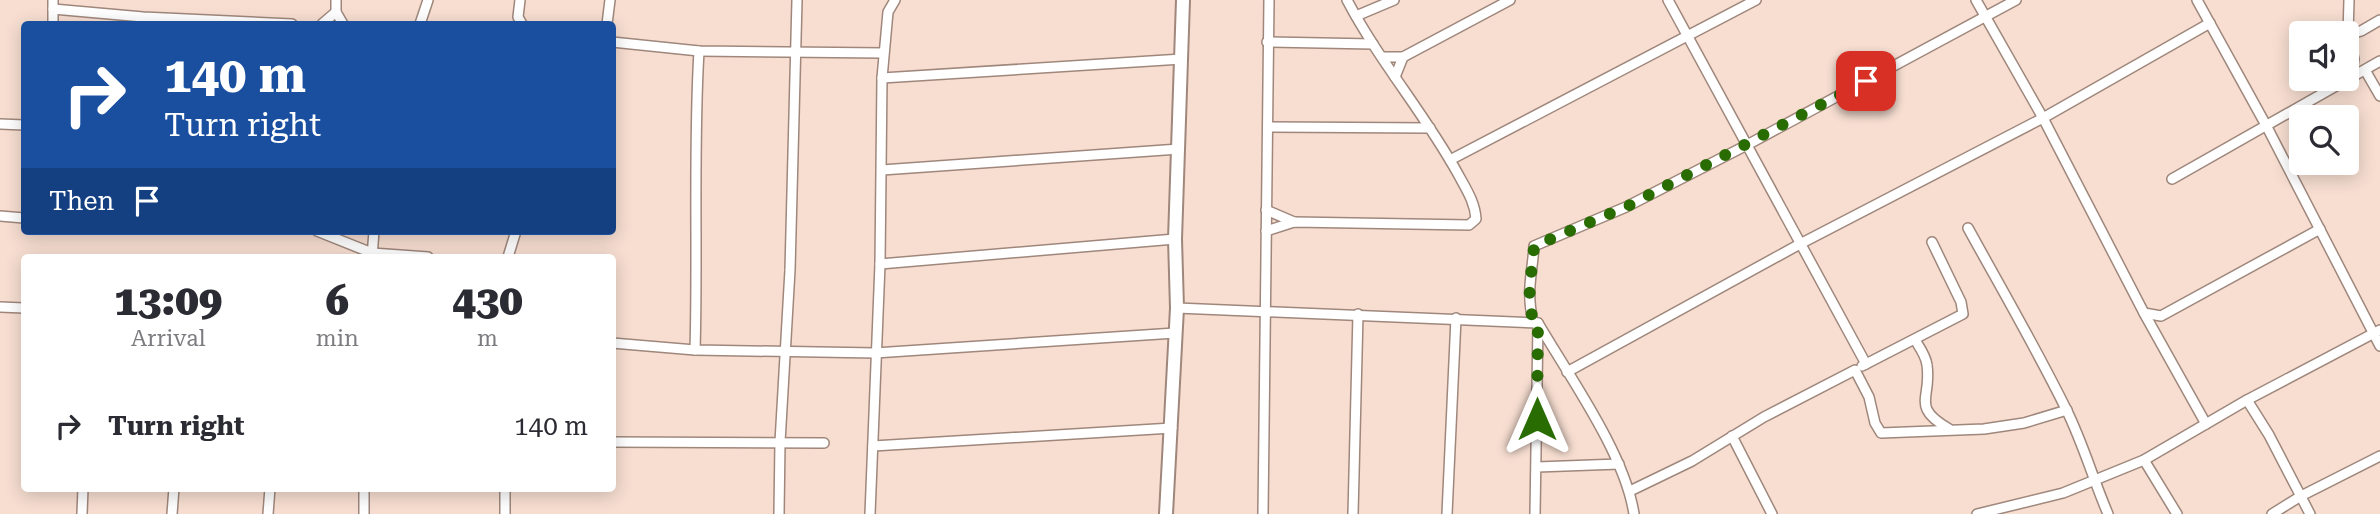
<!DOCTYPE html>
<html lang="en">
<head>
<meta charset="utf-8">
<style>
  body { margin:0; font-family:"Roboto Serif",serif; background:#f7f7f7; color:#2b2b33; height:100vh; display:flex; flex-direction:column; font-size:26px; white-space:nowrap }
  * { box-sizing:border-box; margin:0 }
  p { font-size:23px; color:#7c7c81 }
  .icon { flex:none; width:38px; height:38px; fill:none; stroke:currentColor; stroke-width:2; stroke-linecap:round; stroke-linejoin:round }
  .map { position:relative; flex:1; overflow:hidden }
  .sheet { position:absolute; left:21px; top:254px; width:595px; height:238px; display:flex; flex-direction:column; background:#fff; border-radius:7px; box-shadow:0 4px 18px #0003 }
  .sheet>* { flex:none }
  .top-card { position:absolute; left:21px; top:21px; width:595px; height:214px; border-radius:7px; box-shadow:0 4px 18px #0003; background:#1a4fa0; color:#fff; overflow:hidden }
  .buttons { position:absolute; left:2289px; top:21px; display:grid; gap:14px }
  .buttons a { display:grid; place-items:center; width:70px; height:70px; border-radius:7px; background:#fff; box-shadow:0 4px 18px #0003; font-size:35px }
  .pin { position:absolute; display:grid; place-items:center; width:60px; height:60px; color:#fff; margin:-30px; border-radius:14px; box-shadow:0 4px 10px #0006 }
  .me { position:absolute; width:77px; margin:-38px; rotate:0deg; stroke-linejoin:round; filter:drop-shadow(0 0 5px #0008) }
  .turn { display:flex; align-items:center; gap:24px; height:147px; padding:0 28px; font-size:32px }
  .turn .icon { width:91px; height:91px; stroke-width:2.5 }
  .turn b { display:block; font-size:49px; line-height:60px }
  .then { display:flex; align-items:center; height:66px; padding:0 28px; background:#0003; gap:14px; font-size:26px }
  .eta { display:flex; justify-content:space-evenly; align-items:center; height:119px; text-align:center }
  .eta b { font-size:42px; font-weight:800; line-height:49px }
  ul { padding:0; list-style:none }
  li { display:flex; align-items:center; gap:21px; height:105px; padding:0 28px }
  li div { flex:1 }
  li b { display:block; font-size:26px }
  li em { font-style:normal }
  .map>svg:first-child { display:block }
  .lines { fill:none; stroke-linecap:round; stroke-linejoin:round }
  .street-casing { stroke:#9f877c; stroke-width:12 }
  .secondary-casing { stroke:#9f877c; stroke-width:16 }
  .street { stroke:#fff; stroke-width:9 }
  .secondary { stroke:#fff; stroke-width:12 }
  .route { stroke:#296c02; stroke-width:12; stroke-dasharray:0 21.6 }
</style>
</head>
<body>
<div class="map">
<svg width="2380" height="514" viewBox="0 0 2380 514">
  <rect width="100%" height="100%" fill="#f7ded1"/>
  <g class="lines">
    <g class="street-casing">
      <g id="street">
        <path d="M336 0V12L343 24"/>
        <path d="M520 0 518 17 522 24"/>
        <path d="M1668 0 1866 364"/>
        <path d="M1976 0 2043 118 2144 313 2206 424"/>
        <path d="M2197 0 2267 127 2380 346"/>
        <path d="M2349 0 2348 35 2354 59 2351 78"/>
        <path d="M53 9 143 17 292 24"/>
        <path d="M1356 16 1394 0"/>
        <path d="M53 24V0"/>
        <path d="M322 24 336 12"/>
        <path d="M420 24 428 0"/>
        <path d="M607 24 610 0"/>
        <path d="M2348 35 2361 31 2380 20"/>
        <path d="M612 42 699 51 883 53"/>
        <path d="M1267 42 1373 44"/>
        <path d="M1382 57H1403L1510 0"/>
        <path d="M2365 70 2380 96"/>
        <path d="M1395 77 1403 57"/>
        <path d="M882 78 1182 59"/>
        <path d="M0 124 24 125"/>
        <path d="M1268 127 1430 128"/>
        <path d="M1450 160 1756 0"/>
        <path d="M882 170 1179 149"/>
        <path d="M2172 179 2380 61"/>
        <path d="M1266 210 1294 222"/>
        <path d="M0 216 24 218"/>
        <path d="M1968 228C2001 288 2036 348 2066 409 2083 443 2093 479 2108 514"/>
        <path d="M317 231 372 253 428 257"/>
        <path d="M1266 231 1294 222 1469 225 1476 219C1475 202 1466 189 1458 174 1425 114 1379 61 1347 0"/>
        <path d="M372 257 374 231"/>
        <path d="M508 257 516 231"/>
        <path d="M880 264 1175 239"/>
        <path d="M0 307 24 308"/>
        <path d="M1177 308 1538 323C1569 376 1625 454 1634 514"/>
        <path d="M2144 313 2161 316 2320 229"/>
        <path d="M1533 322C1526 289 1532 277 1534 246L1626 207 1747 145 2016 0"/>
        <path d="M1915 340C1920 348 1926 356 1927 365 1932 399 1910 406 1949 429"/>
        <path d="M612 343 695 350 875 353 1175 333"/>
        <path d="M695 350C698 250 693 151 699 51"/>
        <path d="M1862 366 1963 314 1961 302 1932 242"/>
        <path d="M1567 372 1800 244 2043 118 2210 23"/>
        <path d="M2247 400 2269 435 2310 514"/>
        <path d="M1732 436 1772 514"/>
        <path d="M612 442 824 443"/>
        <path d="M873 446 1172 428"/>
        <path d="M2144 460 2177 514"/>
        <path d="M1537 467 1619 464"/>
        <path d="M1630 491 1692 461 1764 417 1855 370 1869 397 1875 423 1881 433 1984 429 2024 423 2067 410"/>
        <path d="M82 514 83 488"/>
        <path d="M172 514 174 488"/>
        <path d="M268 514 270 488"/>
        <path d="M364 514V488"/>
        <path d="M505 514V488"/>
        <path d="M779 514 780 442 790 270 797 0"/>
        <path d="M870 514 880 264 882 78 888 12 895 0"/>
        <path d="M1263 514 1269 0"/>
        <path d="M1353 514 1358 314"/>
        <path d="M1447 514 1456 318"/>
        <path d="M1535 514 1538 323"/>
        <path d="M1977 514 2063 493 2144 460 2247 400 2380 330"/>
        <path d="M2272 514 2301 496 2380 456"/>
      </g>
    </g>
    <g class="secondary-casing">
      <path id="secondary" d="M1166 514 1177 308 1175 239 1183 0"/>
    </g>
    <use href="#street" class="street"/>
    <use href="#secondary" class="secondary"/>
  </g>
  <g class="lines">
    <path class="route" d="M1537 419 1538 323 1533 321C1526 290 1532 276 1534 246L1626 207 1866 81"/>
  </g>
</svg>
<div class="buttons">
<a><svg class="icon" aria-label="sound" viewBox="0 0 24 24"><path d="M4 9h4l5-4v14l-5-4H4zM17 9q2 3 0 6"/></svg></a>
<a><svg class="icon" aria-label="search" viewBox="0 0 24 24"><circle cx="10" cy="10" r="6"/><path d="M15 15l6 6"/></svg></a>
</div>
<div class="pin" style="left:1866px;top:81px;background:#d93025"><svg class="icon" aria-label="arrive" viewBox="0 0 24 24"><path d="M6 21V4h12l-3 4 3 4H6"/></svg></div>
<svg class="me" style="left:1537px;top:419px" viewBox="-20 -20 40 40"><path d="M0-17L14 15 0 8-14 15z" fill="#296c02" stroke="#fff" stroke-width="4"/></svg>
<div class="top-card">
<div class="turn"><svg class="icon" aria-label="right" viewBox="0 0 24 24"><path d="M7 20v-9h11M14 6l5 5-5 5"/></svg><div><b>140 m</b>Turn right</div></div>
<div class="then">Then<svg class="icon" aria-label="arrive" viewBox="0 0 24 24"><path d="M6 21V4h12l-3 4 3 4H6"/></svg></div>
</div>
<section class="sheet">
<div class="eta">
<div><b>13:09</b><p>Arrival</p></div>
<div><b>6</b><p>min</p></div>
<div><b>430</b><p>m</p></div>
</div>
<ul>
<li><svg class="icon" aria-label="right" viewBox="0 0 24 24"><path d="M7 20v-9h11M14 6l5 5-5 5"/></svg><div><b>Turn right</b></div><em>140 m</em></li>
</ul>
</section>
</div>
</body>
</html>
